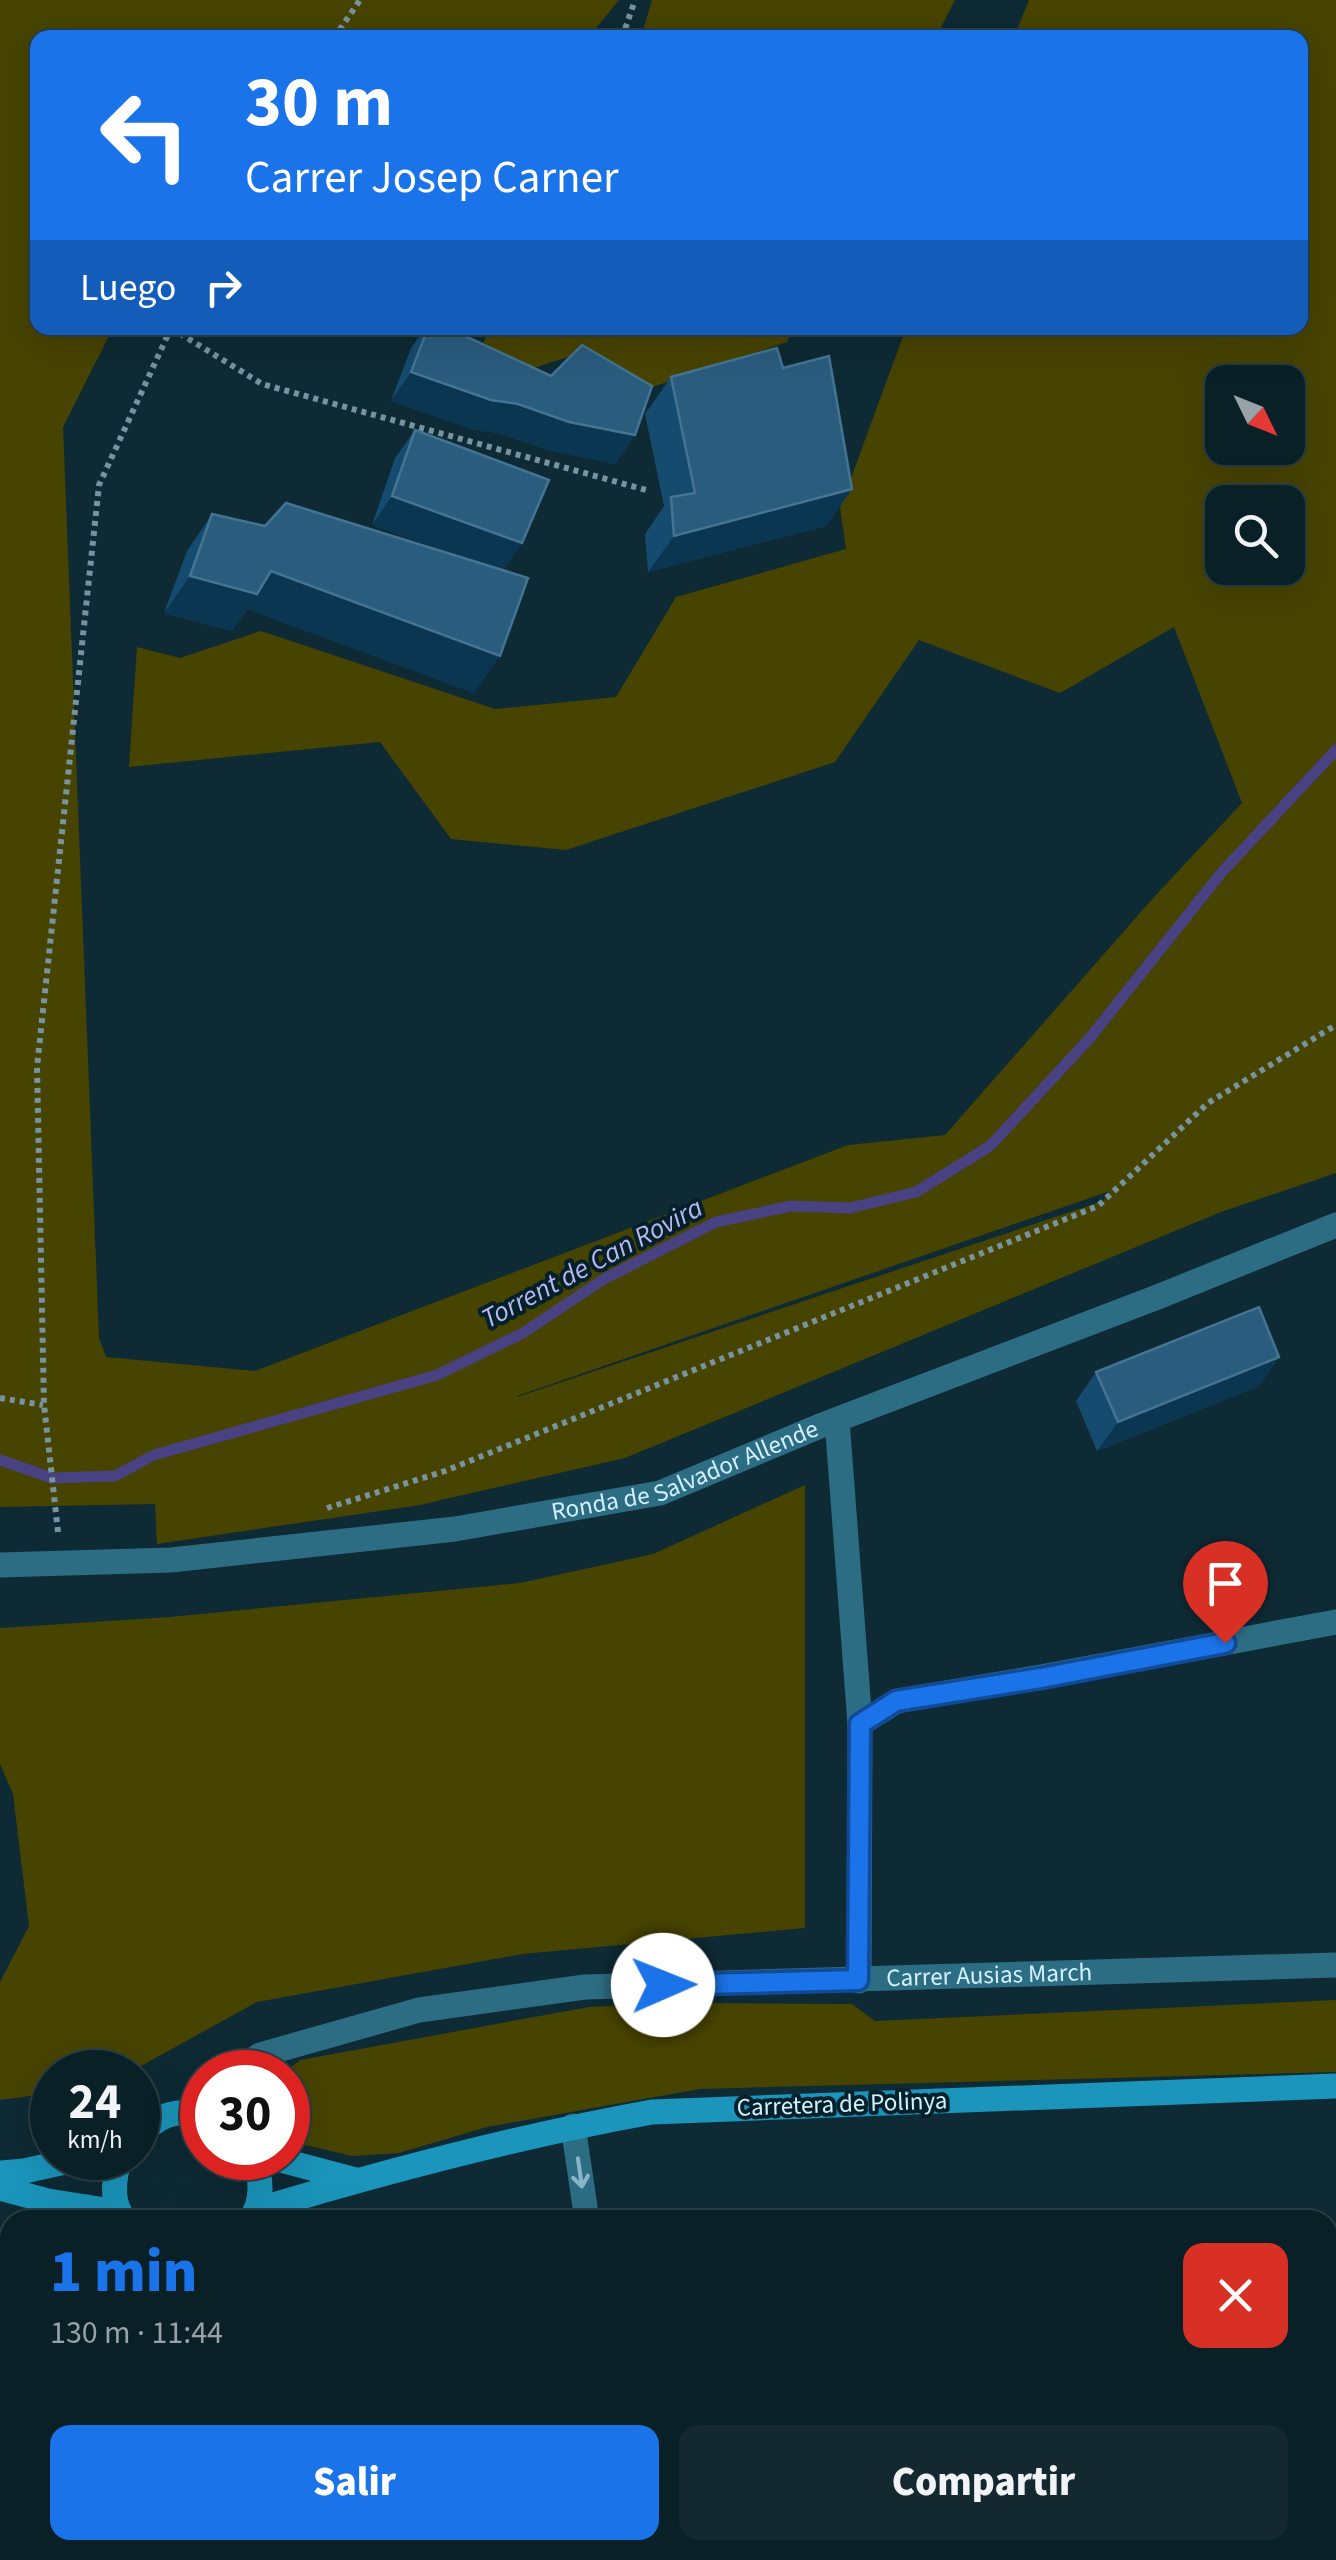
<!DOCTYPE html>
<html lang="es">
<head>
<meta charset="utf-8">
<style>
  body { margin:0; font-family:"Source Sans 3",sans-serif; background:#13282f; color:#f1f3f6; height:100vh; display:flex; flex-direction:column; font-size:38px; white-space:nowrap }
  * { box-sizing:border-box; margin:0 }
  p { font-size:32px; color:#99a3a7 }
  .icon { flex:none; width:55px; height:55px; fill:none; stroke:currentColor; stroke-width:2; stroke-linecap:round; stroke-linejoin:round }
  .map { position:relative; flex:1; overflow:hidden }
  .drawer { position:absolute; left:0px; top:2210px; width:1338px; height:350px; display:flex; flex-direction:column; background:#0a2027; border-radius:30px 30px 0 0; box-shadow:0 10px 40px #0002,0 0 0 2px #2a3e44 }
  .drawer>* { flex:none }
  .hud { position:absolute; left:30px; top:30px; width:1278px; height:305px; border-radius:20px; box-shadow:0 10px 40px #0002,0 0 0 2px #2a3e44; background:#1a73e8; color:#fff; overflow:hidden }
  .needle { width:65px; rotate:133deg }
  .tools { position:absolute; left:1205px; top:365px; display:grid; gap:20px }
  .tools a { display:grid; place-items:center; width:100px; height:100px; border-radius:20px; background:#0a2027; box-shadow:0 10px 40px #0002,0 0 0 2px #2a3e44; font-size:50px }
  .speed { position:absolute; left:30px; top:2050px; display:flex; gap:20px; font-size:50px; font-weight:700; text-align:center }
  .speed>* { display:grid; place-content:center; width:130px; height:130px; border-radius:50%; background:#0a2027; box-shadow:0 10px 40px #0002,0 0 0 2px #2a3e44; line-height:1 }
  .speed small { font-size:25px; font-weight:400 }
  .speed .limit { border:15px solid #d22; background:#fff; color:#111 }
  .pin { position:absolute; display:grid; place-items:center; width:85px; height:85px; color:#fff; margin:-102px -42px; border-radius:50% 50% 50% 0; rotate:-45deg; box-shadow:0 0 10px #0007 }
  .pin .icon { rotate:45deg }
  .me { position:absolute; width:110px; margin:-55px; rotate:89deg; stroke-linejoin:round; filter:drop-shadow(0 0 8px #0008) }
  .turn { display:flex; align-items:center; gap:35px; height:210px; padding:0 50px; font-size:45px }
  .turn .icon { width:130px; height:130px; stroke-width:2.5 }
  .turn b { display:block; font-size:70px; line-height:85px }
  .then { display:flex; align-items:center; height:95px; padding:0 50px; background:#0003; gap:20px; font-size:38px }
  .round { display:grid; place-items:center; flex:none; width:105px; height:105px; border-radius:20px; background:#13282f }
  .summary { display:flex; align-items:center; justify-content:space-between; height:170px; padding:0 50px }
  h1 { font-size:60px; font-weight:800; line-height:75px; color:#1a73e8 }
  .primary-button { display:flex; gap:20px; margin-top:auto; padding:20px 50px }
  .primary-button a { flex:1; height:115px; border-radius:20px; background:#1a73e8; color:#fff; font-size:40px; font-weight:800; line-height:115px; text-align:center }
  .primary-button a+a { background:#13282f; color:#f1f3f6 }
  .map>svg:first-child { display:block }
  .green { fill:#474300; fill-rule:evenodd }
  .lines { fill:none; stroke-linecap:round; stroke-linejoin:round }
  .stream { stroke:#484182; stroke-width:11 }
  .path { stroke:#76939f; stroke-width:6; stroke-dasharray:5 5; stroke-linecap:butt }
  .street { stroke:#2d6d84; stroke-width:25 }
  .secondary { stroke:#1b95bb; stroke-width:25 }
  .wall { fill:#154b6f }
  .shaded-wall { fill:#0a3651 }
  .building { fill:#2a5c7e; stroke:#447492; stroke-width:2.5 }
  .oneway { stroke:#88b6c8 }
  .route-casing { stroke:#114b97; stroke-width:25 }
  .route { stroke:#1a73e8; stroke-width:18 }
  .labels { text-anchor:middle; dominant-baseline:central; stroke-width:8; stroke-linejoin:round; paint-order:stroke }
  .street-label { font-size:25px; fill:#d2f1ff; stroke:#04202a }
  .water-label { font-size:28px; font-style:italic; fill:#bab8f2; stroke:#04202a }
</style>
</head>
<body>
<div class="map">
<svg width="1336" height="2560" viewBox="0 0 1336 2560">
  <rect width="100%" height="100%" fill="#0e2a34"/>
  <g class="green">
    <path d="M0 0H619L589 37 38 38V328H113L63 427 99 1338 106 1357 255 1371 848 1145 945 1135 1154 897 1242 803 1174 627 1060 693 919 640 835 762 566 850 451 839 380 742 129 767 137 647 180 658 261 631 495 709 616 697 676 597 846 549 840 508 906 328H1300V38L1014 37 1029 0H1336V1173L1221 1212 625 1458 420 1505 157 1544 155 1504 0 1507ZM1222 382H1288V448H1222ZM1222 502H1288V568H1222ZM1110 1191 1103 1201 517 1397V1396Z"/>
    <path d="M652 0H955L936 37H641Z"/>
    <path d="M491 328H793L787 342 640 391 574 355 518 373 479 350Z"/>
    <path d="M805 1485V1928L522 1954 257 2002 130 2072H52V2093L0 2100V1982L29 1926 13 1794 0 1764V1628L170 1617 520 1583 653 1554Z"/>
    <path d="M1336 2000V2072L700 2089 487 2127 399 2153 352 2156 301 2144 288 2134V2072H285L300 2060 589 2007 685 2003 852 2004 875 2021Z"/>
  </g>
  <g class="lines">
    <path class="stream" d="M0 1460 52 1478 115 1476 154 1455 437 1375 523 1333 604 1279 716 1222 791 1206 850 1208 916 1192 990 1146 1089 1039 1222 872 1336 750"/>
    <g class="path">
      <path d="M334 38 360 0"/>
      <path d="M622 38 635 0"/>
      <path d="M171 328 262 384 646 490"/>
      <path d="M0 1398 43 1405"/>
      <path d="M327 1508 445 1471 1098 1206 1208 1103 1336 1025"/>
      <path d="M58 1532 44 1405 37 1067 99 485 171 328"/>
    </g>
    <g class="street">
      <path d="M837 1420 860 1724"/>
      <path id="s1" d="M0 1565 171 1560 455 1529 660 1493 820 1426 1155 1298 1336 1225"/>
      <path d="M859 1981 860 1724 897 1701 1041 1677 1336 1622"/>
      <path id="s2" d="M238 2072 260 2055 419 2010 585 1987 1336 1965"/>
      <path d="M573 2126 587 2220"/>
      <path d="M1328 2544 1336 2545"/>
      <path d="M531 2560 536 2550"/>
      <path d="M1205 2560 1207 2550"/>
    </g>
    <g class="secondary">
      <path d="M138 2136C158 2117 174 2107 202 2116"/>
      <path d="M120 2158C114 2177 110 2203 125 2220"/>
      <path d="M273 2158 356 2180"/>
      <path d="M0 2173 24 2171 83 2158"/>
      <path d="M0 2188 48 2201 118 2212"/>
      <path d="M257 2210C387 2171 519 2136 652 2112L1336 2086"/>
      <path d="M250 2220C264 2200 261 2180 255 2158"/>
      <path d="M201 2550 205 2560"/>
    </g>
  </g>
  <g class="wall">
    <path d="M425 328H448L635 435 615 464 549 450 497 433 471 429 391 401 411 348Z"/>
    <path d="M783 368 852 489 826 526 648 572 645 534 664 506 645 414 671 377Z"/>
    <path d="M415 430 522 543 503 570 474 693 247 609 232 631 164 613 187 551 212 514 265 526 459 556 372 525 395 458Z"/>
    <path d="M1279 1357 1259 1386 1097 1451 1076 1401 1096 1372Z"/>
  </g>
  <g class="shaded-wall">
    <path d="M411 372 518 404 635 435 615 464 549 450 497 433 471 429 391 401Z"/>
    <path d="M852 489 826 526 648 572 674 536Z"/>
    <path d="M392 496 522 543 502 572 372 525Z"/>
    <path d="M271 571 500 656 474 693 247 609 232 631 164 613 190 576Z"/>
    <path d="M1279 1357 1259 1386 1097 1451 1118 1422Z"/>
  </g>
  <g class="building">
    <path d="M428 328H448L551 376 582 345 652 386 635 435 569 422 518 404 491 400 411 372Z"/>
    <path d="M777 348 783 368 829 356 852 489 674 536 671 497 695 493 671 377Z"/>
    <path d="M415 430 549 480 522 543 392 496Z"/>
    <path d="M286 503 528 578 500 656 271 571 257 594 190 576 212 514 265 526Z"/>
    <path d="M1259 1307 1279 1357 1118 1422 1096 1372Z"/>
  </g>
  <defs><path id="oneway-shaft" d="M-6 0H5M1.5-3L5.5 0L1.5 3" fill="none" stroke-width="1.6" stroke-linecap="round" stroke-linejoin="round" transform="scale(2.5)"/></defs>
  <use class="oneway" href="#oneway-shaft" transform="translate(580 2173) rotate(82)"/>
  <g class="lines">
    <g class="route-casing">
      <path id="route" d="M663 1985 858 1980 860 1724 896 1701 1041 1678 1225 1643"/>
    </g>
    <use href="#route" class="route"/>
  </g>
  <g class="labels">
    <g class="street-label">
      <text stroke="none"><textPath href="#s1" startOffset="695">Ronda de Salvador Allende</textPath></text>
      <text stroke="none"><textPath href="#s2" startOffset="765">Carrer Ausias March</textPath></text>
      <text transform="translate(842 2104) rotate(-2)">Carretera de Polinya</text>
    </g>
    <g class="water-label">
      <text transform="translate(592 1263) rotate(-28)">Torrent de Can Rovira</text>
    </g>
  </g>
</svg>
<div class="tools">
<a><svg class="needle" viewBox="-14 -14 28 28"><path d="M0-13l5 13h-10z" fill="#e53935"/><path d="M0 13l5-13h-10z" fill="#99a3a7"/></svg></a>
<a><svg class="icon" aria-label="search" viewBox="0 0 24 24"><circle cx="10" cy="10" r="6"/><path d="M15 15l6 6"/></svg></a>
</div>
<div class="speed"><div>24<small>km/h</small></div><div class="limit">30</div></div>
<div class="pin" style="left:1225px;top:1643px;background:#d93025"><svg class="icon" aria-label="arrive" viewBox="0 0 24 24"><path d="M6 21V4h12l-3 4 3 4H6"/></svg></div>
<svg class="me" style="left:663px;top:1985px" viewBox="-20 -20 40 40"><circle r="19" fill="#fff"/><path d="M0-13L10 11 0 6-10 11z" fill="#1a73e8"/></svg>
<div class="hud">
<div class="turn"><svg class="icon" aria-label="left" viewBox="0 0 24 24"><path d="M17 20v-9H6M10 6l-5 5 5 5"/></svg><div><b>30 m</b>Carrer Josep Carner</div></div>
<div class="then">Luego<svg class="icon" aria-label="right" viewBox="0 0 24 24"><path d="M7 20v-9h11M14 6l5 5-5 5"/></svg></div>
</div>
<section class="drawer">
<div class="summary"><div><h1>1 min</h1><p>130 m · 11:44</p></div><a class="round" style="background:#d93025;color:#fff"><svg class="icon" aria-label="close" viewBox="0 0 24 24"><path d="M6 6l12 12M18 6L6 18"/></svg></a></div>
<div class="primary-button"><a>Salir</a><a>Compartir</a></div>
</section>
</div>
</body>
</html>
